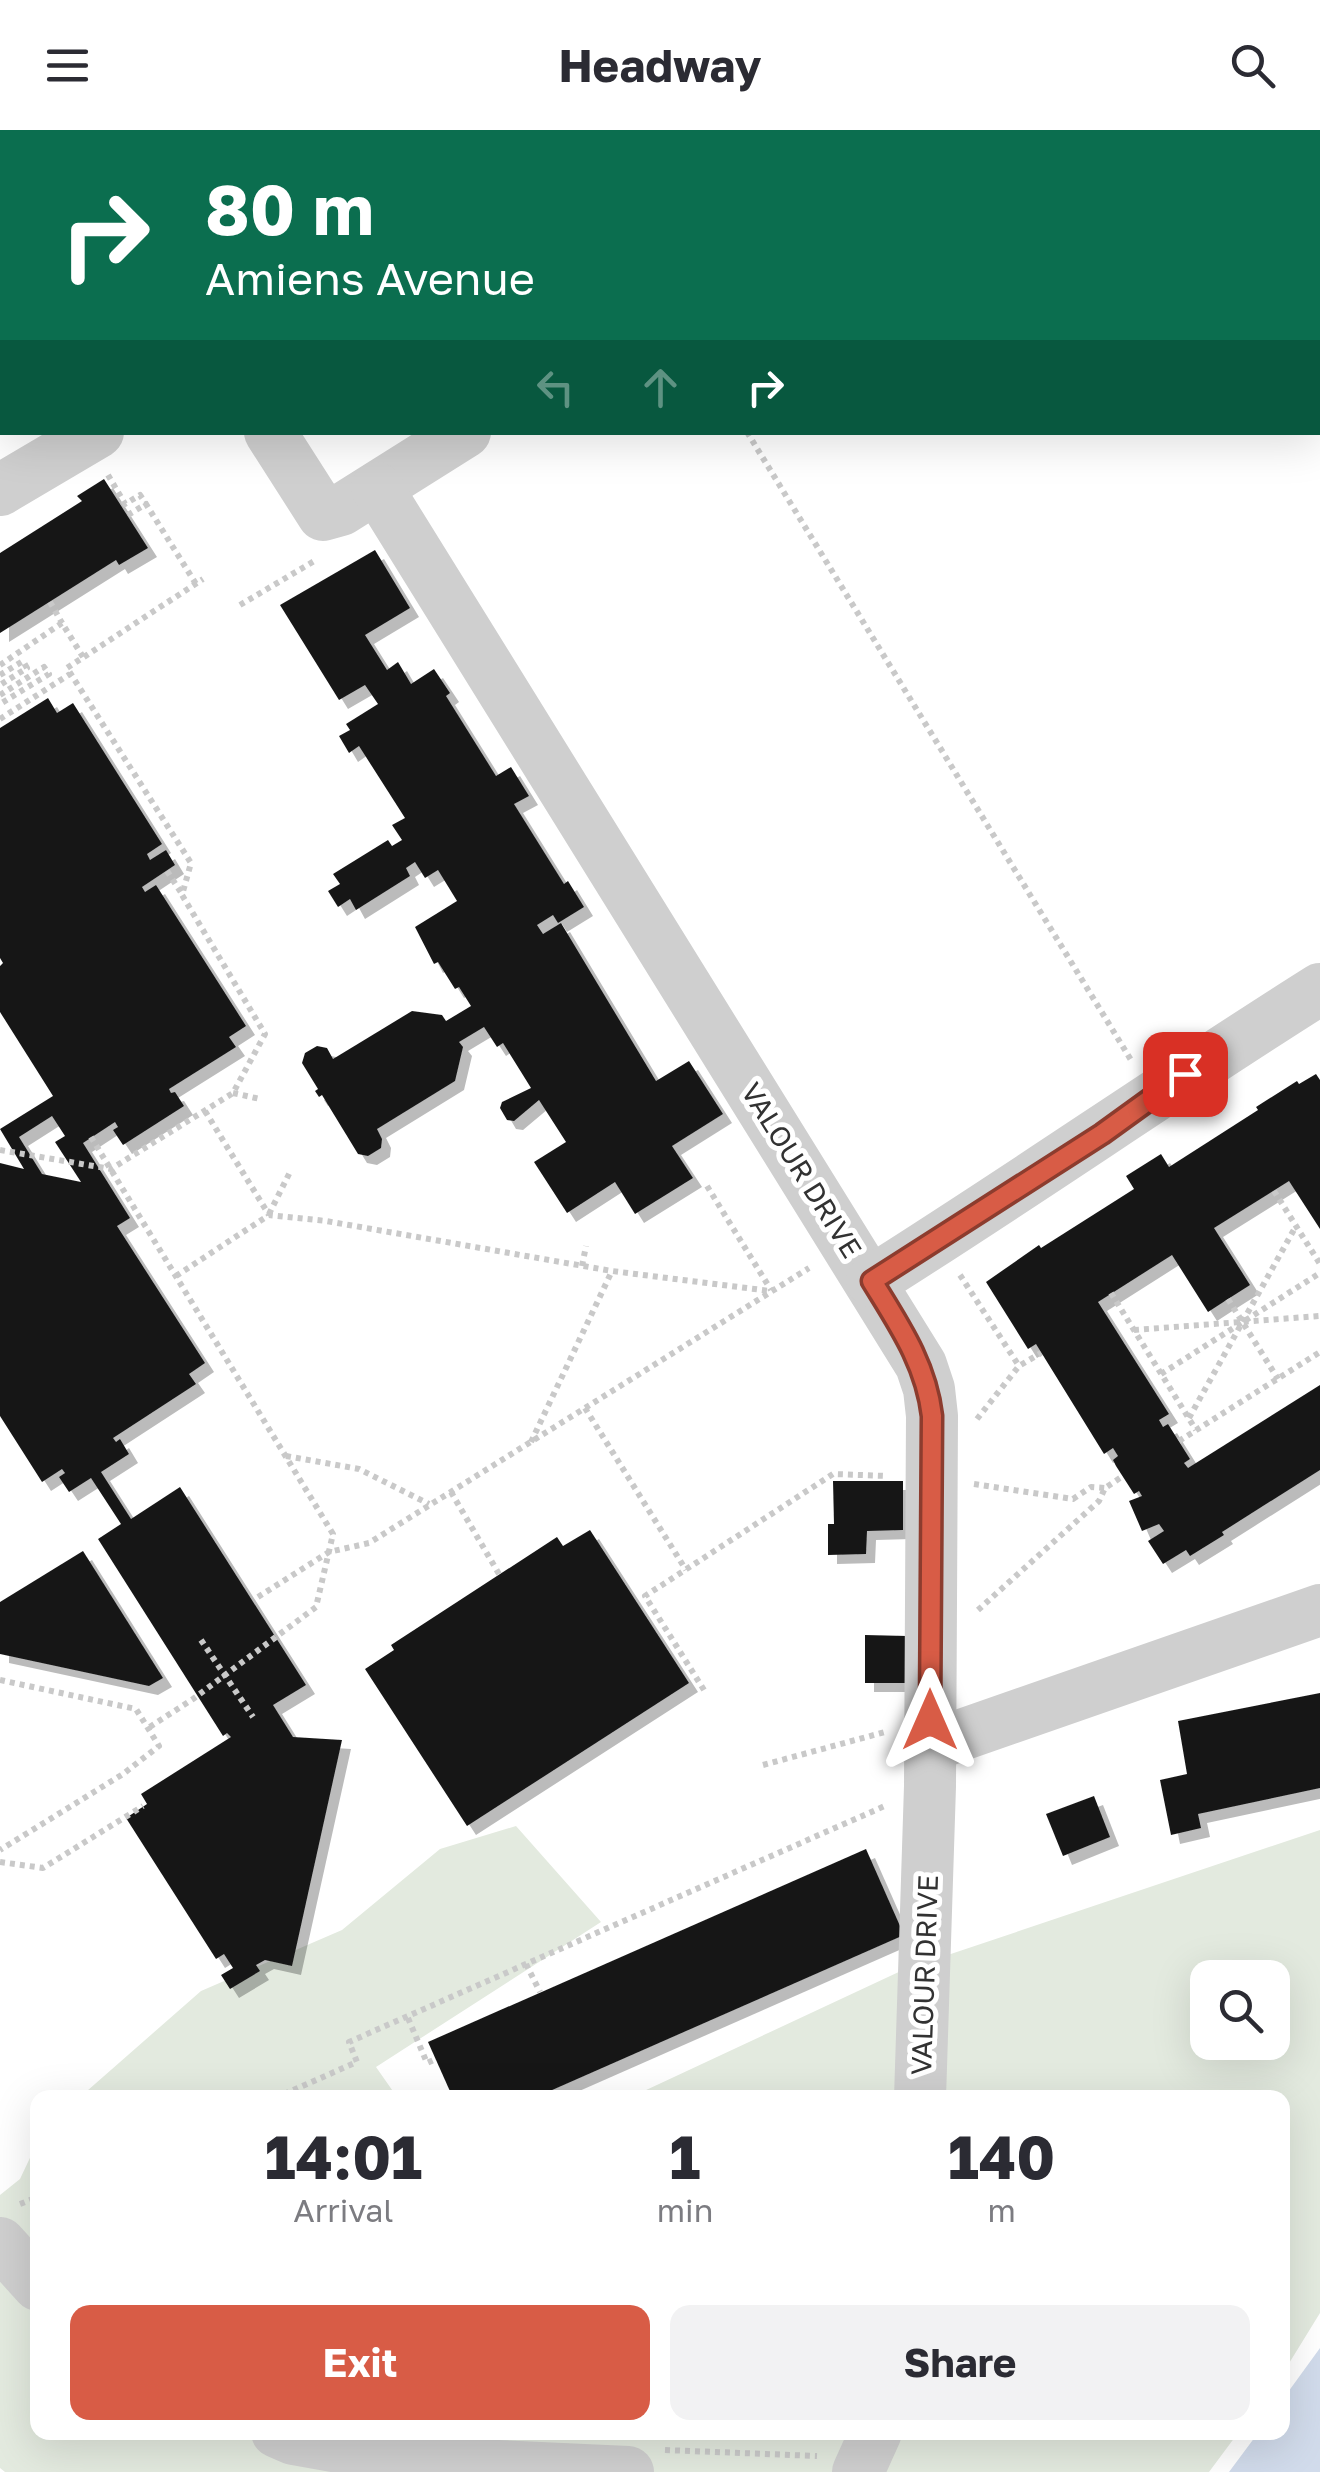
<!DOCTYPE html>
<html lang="en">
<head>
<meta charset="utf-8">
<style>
  body { margin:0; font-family:"Golos Text",sans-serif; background:#f2f2f3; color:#2b2b33; height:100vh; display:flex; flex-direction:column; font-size:38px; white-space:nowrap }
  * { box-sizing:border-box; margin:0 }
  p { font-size:32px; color:#7c7c81 }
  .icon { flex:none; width:55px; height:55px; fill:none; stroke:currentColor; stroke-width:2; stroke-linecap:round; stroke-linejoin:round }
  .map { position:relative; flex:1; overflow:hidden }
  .panel { position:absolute; left:30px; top:1960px; width:1260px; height:350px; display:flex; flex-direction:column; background:#fff; border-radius:20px; box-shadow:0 10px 40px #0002 }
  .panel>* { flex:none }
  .hud { position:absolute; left:0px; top:0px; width:1320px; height:305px; box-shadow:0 10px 40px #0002; background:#0b6e4f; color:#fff; overflow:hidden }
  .fabs { position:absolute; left:1190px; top:1830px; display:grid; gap:20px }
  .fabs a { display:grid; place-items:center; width:100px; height:100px; border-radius:20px; background:#fff; box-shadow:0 10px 40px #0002; font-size:50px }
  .pin { position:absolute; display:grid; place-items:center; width:85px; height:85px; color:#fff; margin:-42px; border-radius:20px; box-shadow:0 5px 15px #0006 }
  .me { position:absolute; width:110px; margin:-55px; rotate:0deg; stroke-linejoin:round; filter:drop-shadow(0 0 8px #0008) }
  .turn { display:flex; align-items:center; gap:35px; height:210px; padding:0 40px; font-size:45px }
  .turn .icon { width:130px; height:130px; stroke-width:2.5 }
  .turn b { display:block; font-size:70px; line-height:85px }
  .lanes { display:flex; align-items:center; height:95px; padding:0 40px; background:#0003; justify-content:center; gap:50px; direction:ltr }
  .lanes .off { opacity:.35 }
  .eta { display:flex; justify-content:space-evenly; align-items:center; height:170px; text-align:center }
  .eta b { font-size:60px; font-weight:700; line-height:70px }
  .button { display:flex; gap:20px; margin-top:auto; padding:20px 40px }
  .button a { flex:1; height:115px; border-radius:20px; background:#d85c46; color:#fff; font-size:40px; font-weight:700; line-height:115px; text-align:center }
  .button a+a { background:#f2f2f3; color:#2b2b33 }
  header { display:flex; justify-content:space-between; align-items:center; height:130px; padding:0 40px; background:#fff; font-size:45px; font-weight:700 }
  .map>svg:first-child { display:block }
  .green { fill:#e3eadf; fill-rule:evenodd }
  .water { fill:#d1dbeb }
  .building { fill:#191919; fill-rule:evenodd; filter:url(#shadow) }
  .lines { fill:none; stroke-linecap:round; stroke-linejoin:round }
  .path { stroke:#c9c9c9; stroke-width:6; stroke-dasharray:5 5; stroke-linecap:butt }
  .minor { stroke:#cfcfcf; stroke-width:52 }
  .route-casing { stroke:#8c3c2e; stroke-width:25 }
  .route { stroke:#d85c46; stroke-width:18 }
  .labels { text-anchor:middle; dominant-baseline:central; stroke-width:10; stroke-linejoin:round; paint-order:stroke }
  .street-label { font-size:28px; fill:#323232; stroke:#fff }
</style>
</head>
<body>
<header><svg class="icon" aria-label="menu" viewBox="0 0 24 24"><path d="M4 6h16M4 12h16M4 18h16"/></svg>Headway<svg class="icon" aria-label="search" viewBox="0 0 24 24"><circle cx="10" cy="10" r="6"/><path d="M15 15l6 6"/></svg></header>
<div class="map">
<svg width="1320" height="2342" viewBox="0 0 1320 2342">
  <defs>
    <filter id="shadow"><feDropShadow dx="9" dy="9" stdDeviation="0" flood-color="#0004"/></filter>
  </defs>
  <rect width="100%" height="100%" fill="#fff"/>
  <g class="green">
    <path d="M516 1696 601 1792 376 1937 397 1967 79 1968 201 1861 342 1800 440 1719Z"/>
    <path d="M1320 1700V2183L1283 2243 1282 1968H629L903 1840ZM1208 1848H1272V1912H1208Z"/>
    <path d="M37 2013 38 2302 1238 2303 1209 2342H5L0 2338V2065L20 2049Z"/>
  </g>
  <g class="water">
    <path d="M0 0H277L2 2 0 251Z"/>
    <path d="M1320 2218V2342H1229L1258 2303 1282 2302 1283 2269Z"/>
  </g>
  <g class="building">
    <path d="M104 349 148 418 119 435 116 430 0 503V423L82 371 77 366Z"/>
    <path d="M375 420 410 478 365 505 387 540 398 532 411 554 434 539 450 563 446 566 496 646 511 637 529 666 514 674 564 754 568 751 584 777 558 793 553 785 537 795 543 804 561 793 656 951 689 931 723 984 672 1016 693 1048 635 1084 615 1052 567 1083 534 1032 566 1012 539 970 514 991 507 990 500 978 502 972 531 958 503 913 497 917 484 897 459 912 463 917 455 951 377 999 382 1009 381 1018 368 1026 358 1024 322 965 319 967 315 961 318 959 302 933 305 923 317 916 327 918 333 929 412 881 442 885 446 891 471 876 459 857 455 859 438 832 434 834 415 797 457 771 438 740 425 748 415 732 406 738 410 746 356 780 350 769 338 777 328 761 340 754 333 744 388 710 392 716 402 710 392 695 405 688 359 616 349 623 339 606 350 600 346 594 378 574 365 555 339 570 280 475Z"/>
    <path d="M48 568 57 583 73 573 162 714 147 724 150 730 166 720 175 735 142 757 145 762 156 755 246 896 229 907 236 917 169 959 171 963 175 962 184 976 123 1015 113 1000 118 997 115 992 83 1013 130 1088 117 1096 205 1233 189 1244 196 1254 113 1308 116 1312 120 1309 129 1324 101 1342 131 1389 180 1357 306 1555 273 1575 293 1607 342 1610 292 1836 265 1830 256 1835 260 1841 230 1859 221 1845 233 1838 224 1824 216 1829 126 1688 147 1674 141 1664 231 1607 227 1603 223 1606 98 1409 121 1394 91 1348 69 1362 59 1347 65 1343 62 1339 42 1352 0 1286V1033L24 1039 0 999 53 966 0 882V836L3 833 0 828V598ZM52 986 65 1006 55 1012 81 1052 42 1044 19 1007Z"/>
    <path d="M1316 944 1320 950V1099L1289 1051 1214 1098 1250 1155 1228 1169 1208 1182 1172 1125 1098 1172 1169 1284 1159 1290 1163 1297 1168 1294 1190 1329 1184 1333 1188 1338 1320 1255V1340L1222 1402 1224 1405 1190 1426 1186 1420 1163 1434 1148 1411 1164 1401 1159 1394 1142 1401 1129 1371 1142 1366 1139 1361 1134 1364 1116 1336 1113 1330 1118 1326 1113 1318 1104 1324 1036 1214 1028 1219 986 1152 1039 1115 1041 1118 1134 1059 1126 1046 1161 1024 1169 1037 1258 980 1256 977 1297 951 1299 954Z"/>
    <path d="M833 1351H903V1400L867 1401 866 1424 828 1425V1394H834Z"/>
    <path d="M590 1400 689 1553 467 1696 365 1539 394 1520 391 1515 557 1407 563 1416Z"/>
    <path d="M83 1421 163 1548 149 1556 0 1524V1472Z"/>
    <path d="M865 1505 907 1506 908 1553H865Z"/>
    <path d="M1320 1563V1658L1198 1684 1201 1698 1171 1705 1160 1650 1187 1644 1178 1591Z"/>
    <path d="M1094 1666 1110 1707 1063 1726 1046 1684Z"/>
    <path d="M866 1719 904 1805 534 1968H453L428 1912Z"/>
  </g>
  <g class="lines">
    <g class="path">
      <path d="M863 0 865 2"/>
      <path d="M1063 0 1070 2"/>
      <path d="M409 2 413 0"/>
      <path d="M896 2 900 0"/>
      <path d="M747 302 1131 930"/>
      <path d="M108 345 125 374 140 365 146 374"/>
      <path d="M128 385 146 374 196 454"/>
      <path d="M50 472 62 493"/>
      <path d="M240 475 316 430"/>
      <path d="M0 535 62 493 83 527"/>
      <path d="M0 545 23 531 27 538 0 555"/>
      <path d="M0 565 44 537 49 544 0 574"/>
      <path d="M0 589 70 544"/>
      <path d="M167 741 182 764"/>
      <path d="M233 963 260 969"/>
      <path d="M205 981 269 1085"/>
      <path d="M91 1007 333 1404 316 1477 193 1569 148 1598"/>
      <path d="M0 1020 111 1039 233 963 265 904 182 765 191 733 67 538 203 449"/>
      <path d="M707 1056 771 1160"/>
      <path d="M1274 1061 1320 1134"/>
      <path d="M269 1084 290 1042"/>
      <path d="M582 1136 586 1116"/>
      <path d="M960 1145 1019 1236"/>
      <path d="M176 1146 269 1085 326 1091 612 1141 770 1161"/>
      <path d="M1111 1163 1196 1300"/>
      <path d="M1228 1169 1278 1249"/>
      <path d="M1134 1200 1320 1186"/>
      <path d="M1161 1244 1320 1143"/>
      <path d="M585 1278 686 1440"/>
      <path d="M1189 1288 1296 1096"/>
      <path d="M977 1289 1019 1236 1041 1223"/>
      <path d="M1179 1311 1320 1222"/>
      <path d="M531 1312 612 1141"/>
      <path d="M286 1326 359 1339 429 1374"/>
      <path d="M974 1354 1073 1369 1091 1357 1105 1358"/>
      <path d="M451 1362 499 1444"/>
      <path d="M258 1467 329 1422 369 1413 809 1138"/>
      <path d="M978 1480 1099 1371 1105 1358 1123 1346"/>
      <path d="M201 1510 253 1587"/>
      <path d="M0 1550 136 1579 159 1616 123 1644 0 1720"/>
      <path d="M704 1560 645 1466 833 1344 887 1346"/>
      <path d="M763 1635 885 1602"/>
      <path d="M0 1732 43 1738 143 1676"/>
      <path d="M526 1834 540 1862"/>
      <path d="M408 1888 427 1933 436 1929"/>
      <path d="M275 1968 357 1932 349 1912 887 1675"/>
      <path d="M20 2074 38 2067"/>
      <path d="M665 2320 817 2326"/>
    </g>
    <g class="minor">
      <path d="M572 2 576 0"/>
      <path d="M1009 2 1010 0"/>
      <path d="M1155 2 1159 0"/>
      <path d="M270 302 323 385 341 380 465 302"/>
      <path d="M377 358 921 1235 929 1259 932 1286 930 1656 920 1968"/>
      <path d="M0 360 98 302"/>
      <path d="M872 1151C1023 1056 1169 954 1320 859"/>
      <path d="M930 1616 1320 1480"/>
      <path d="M0 2113 38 2155"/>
      <path d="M277 2302 293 2309 430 2333 628 2342"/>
      <path d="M858 2342 876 2302"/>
    </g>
  </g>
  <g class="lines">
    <g class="route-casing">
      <path id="route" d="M930 1590 932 1286C926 1234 899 1195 872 1151L1102 1004 1185 944"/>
    </g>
    <use href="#route" class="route"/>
  </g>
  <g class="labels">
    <g class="street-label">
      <text transform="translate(802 1040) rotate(58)">VALOUR DRIVE</text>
      <text transform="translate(924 1845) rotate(-88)">VALOUR DRIVE</text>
    </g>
  </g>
</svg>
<div class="fabs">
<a><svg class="icon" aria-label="search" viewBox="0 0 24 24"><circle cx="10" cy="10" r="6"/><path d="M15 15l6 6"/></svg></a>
</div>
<div class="pin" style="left:1185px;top:944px;background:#d93025"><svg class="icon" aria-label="arrive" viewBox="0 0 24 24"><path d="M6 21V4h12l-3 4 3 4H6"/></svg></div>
<svg class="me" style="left:930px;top:1590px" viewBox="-20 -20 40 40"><path d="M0-17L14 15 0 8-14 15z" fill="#d85c46" stroke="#fff" stroke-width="4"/></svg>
<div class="hud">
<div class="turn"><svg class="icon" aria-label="right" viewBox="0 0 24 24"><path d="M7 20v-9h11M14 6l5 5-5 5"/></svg><div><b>80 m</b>Amiens Avenue</div></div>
<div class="lanes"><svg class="icon off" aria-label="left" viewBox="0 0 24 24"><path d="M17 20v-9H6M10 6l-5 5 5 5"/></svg><svg class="icon off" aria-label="ahead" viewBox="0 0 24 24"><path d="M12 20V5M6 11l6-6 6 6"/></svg><svg class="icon" aria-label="right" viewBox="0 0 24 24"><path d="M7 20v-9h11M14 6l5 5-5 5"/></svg></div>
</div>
<section class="panel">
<div class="eta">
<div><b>14:01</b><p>Arrival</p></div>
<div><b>1</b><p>min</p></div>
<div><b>140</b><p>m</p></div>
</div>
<div class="button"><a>Exit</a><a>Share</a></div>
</section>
</div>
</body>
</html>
